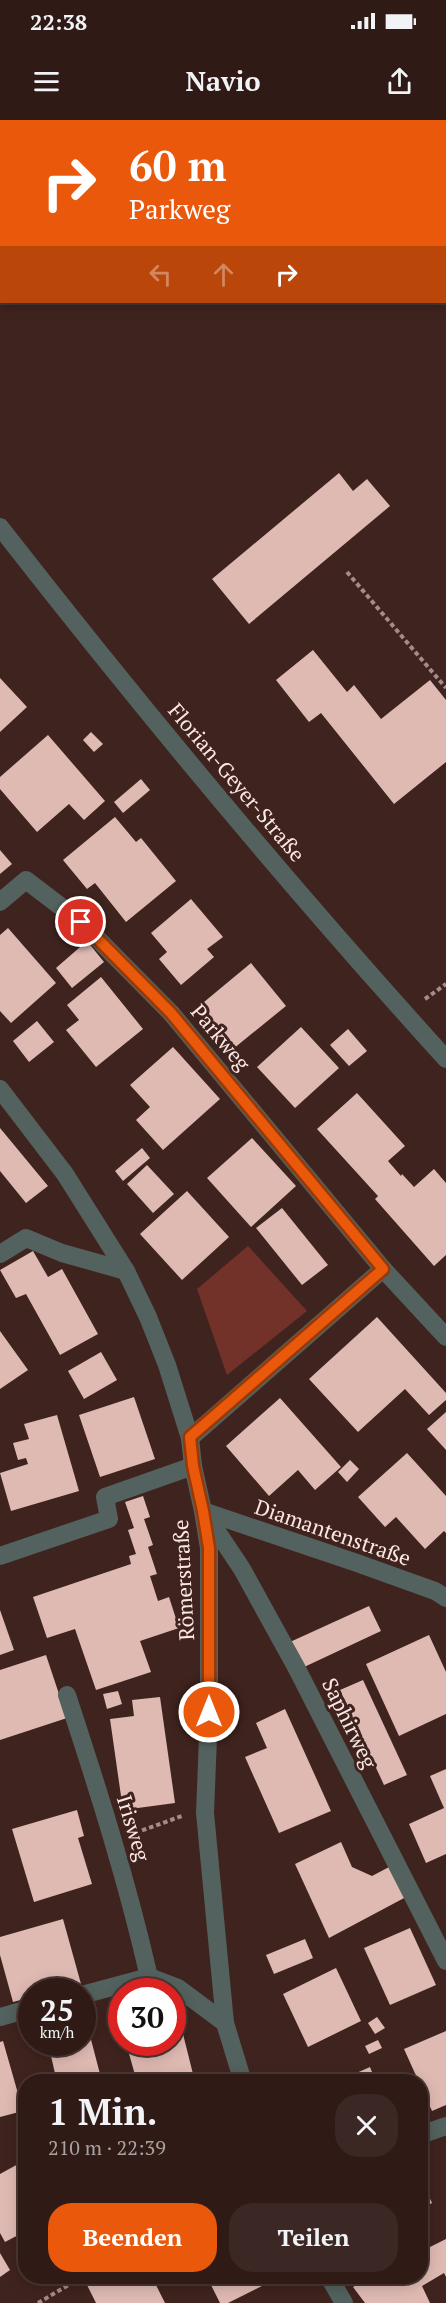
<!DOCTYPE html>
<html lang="de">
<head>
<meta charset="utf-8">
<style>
  body { margin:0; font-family:"PT Serif",serif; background:#3b2723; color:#f1f3f6; height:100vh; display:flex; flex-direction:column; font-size:22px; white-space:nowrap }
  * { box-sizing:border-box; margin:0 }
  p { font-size:20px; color:#a7a1a1 }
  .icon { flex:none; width:33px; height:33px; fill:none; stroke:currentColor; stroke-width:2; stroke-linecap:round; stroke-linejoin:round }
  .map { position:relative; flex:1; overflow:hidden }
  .sheet { position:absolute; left:18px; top:1954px; width:410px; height:210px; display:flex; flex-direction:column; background:#2f1a16; border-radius:24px; box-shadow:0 3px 15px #0003,0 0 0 2px #4a3835 }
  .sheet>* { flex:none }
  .top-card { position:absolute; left:0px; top:0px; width:447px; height:183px; box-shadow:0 3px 15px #0003,0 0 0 2px #4a3835; background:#ea580c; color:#fff; overflow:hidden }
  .speed { position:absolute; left:18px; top:1858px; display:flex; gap:12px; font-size:30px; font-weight:700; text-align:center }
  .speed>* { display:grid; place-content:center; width:78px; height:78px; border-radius:50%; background:#2f1a16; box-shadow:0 3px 15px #0003,0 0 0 2px #4a3835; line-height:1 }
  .speed small { font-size:15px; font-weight:400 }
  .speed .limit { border:9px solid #d22; background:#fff; color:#111 }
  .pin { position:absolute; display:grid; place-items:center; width:51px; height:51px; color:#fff; margin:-26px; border:3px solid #fff; border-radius:50%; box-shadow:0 2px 6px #0007 }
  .me { position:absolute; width:66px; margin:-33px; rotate:0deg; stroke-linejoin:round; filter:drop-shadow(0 0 4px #0008) }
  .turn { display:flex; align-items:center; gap:21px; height:126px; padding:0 30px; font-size:27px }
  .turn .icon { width:78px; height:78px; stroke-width:2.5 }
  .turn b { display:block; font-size:42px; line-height:51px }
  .lanes { display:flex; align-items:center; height:57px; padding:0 30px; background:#0003; justify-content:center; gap:30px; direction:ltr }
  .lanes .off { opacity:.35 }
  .round { display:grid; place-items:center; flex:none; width:63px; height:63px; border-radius:24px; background:#3b2723 }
  .overview { display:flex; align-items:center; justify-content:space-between; height:102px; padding:0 30px }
  h1 { font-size:36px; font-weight:800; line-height:45px }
  .button { display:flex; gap:12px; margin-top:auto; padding:12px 30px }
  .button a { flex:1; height:69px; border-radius:24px; background:#ea580c; color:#fff; font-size:24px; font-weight:800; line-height:69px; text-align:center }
  .button a+a { background:#3b2723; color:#f1f3f6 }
  .status { display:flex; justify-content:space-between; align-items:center; height:42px; padding:0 30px; background:#2f1a16; direction:ltr }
  .status svg { height:16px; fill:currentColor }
  header { display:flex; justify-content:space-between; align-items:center; height:78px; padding:0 30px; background:#2f1a16; font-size:27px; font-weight:800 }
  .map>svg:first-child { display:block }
  .green { fill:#723229 }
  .building { fill:#dfbab3 }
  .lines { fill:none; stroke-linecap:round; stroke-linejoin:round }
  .path { stroke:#a48d89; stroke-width:4; stroke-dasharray:4.5 3; stroke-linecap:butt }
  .minor { stroke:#53625e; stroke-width:18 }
  .route-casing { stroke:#983908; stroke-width:15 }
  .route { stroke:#ea580c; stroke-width:10 }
  .labels { text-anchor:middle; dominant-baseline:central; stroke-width:6; stroke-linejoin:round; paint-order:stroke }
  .street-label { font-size:21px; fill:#fbe7e4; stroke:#3f231e }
</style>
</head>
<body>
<div class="status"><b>22:38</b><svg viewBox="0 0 49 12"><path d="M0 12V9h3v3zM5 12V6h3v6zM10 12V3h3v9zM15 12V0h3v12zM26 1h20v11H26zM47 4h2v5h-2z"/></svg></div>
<header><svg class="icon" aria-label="menu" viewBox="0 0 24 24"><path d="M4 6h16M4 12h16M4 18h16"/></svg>Navio<svg class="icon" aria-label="share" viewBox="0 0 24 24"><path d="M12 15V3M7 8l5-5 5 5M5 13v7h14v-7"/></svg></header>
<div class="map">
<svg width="446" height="2183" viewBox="0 0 446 2183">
  <rect width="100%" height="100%" fill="#3f231e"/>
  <path class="green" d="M248 1126 307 1191 227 1255 197 1169Z"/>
  <g class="building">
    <path d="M339 353 353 371 367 359 390 386 249 504 212 459Z"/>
    <path d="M313 530 347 572 354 565 381 599 430 560 446 580V642L394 684 321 593 309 602 276 560Z"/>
    <path d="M0 558 27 587 0 612Z"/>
    <path d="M91 612 103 624 94 632 83 620Z"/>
    <path d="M48 615 105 681 84 700 69 684 37 712 0 669V657Z"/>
    <path d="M141 659 150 670 123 693 114 682Z"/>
    <path d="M115 697 136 722 141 718 176 761 126 802 95 763 87 769 63 740Z"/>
    <path d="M0 730 12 744 0 754Z"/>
    <path d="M191 779 223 817 207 829 214 837 181 865 159 839 167 832 151 813Z"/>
    <path d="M8 808 56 863 11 903 0 891V815Z"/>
    <path d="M87 821 104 842 72 868 56 848Z"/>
    <path d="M251 843 286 886 233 929 198 887Z"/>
    <path d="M101 857 143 909 96 947 66 910 79 900 67 885Z"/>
    <path d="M37 901 54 922 29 942 13 921Z"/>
    <path d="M301 907 339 948 295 988 257 947Z"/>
    <path d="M348 909 367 931 349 946 330 925Z"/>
    <path d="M173 927 220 979 163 1030 136 1000 150 987 130 965Z"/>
    <path d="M357 973 405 1026 388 1041 401 1056 402 1054 414 1067 434 1049 446 1063V1135L434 1146 375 1079 378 1076 317 1009Z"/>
    <path d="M0 1008 48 1066 26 1083 0 1051Z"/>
    <path d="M252 1018 296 1066 251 1107 207 1058Z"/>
    <path d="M142 1028 150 1038 123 1061 115 1051Z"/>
    <path d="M147 1045 174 1074 153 1093 127 1064Z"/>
    <path d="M187 1071 229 1117 182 1160 140 1114Z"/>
    <path d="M282 1088 328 1145 302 1165 256 1108Z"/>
    <path d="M33 1131 48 1157 62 1149 98 1214 60 1235 26 1174 16 1178 0 1150Z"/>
    <path d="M377 1197 446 1273V1280L429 1295 405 1269 358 1312 309 1259Z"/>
    <path d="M0 1211 28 1250 0 1269Z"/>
    <path d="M101 1232 117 1260 84 1279 68 1251Z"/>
    <path d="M134 1277 155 1339 100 1357 79 1295Z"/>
    <path d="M280 1278 341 1347 315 1370 298 1350 269 1376 226 1326Z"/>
    <path d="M446 1292V1330L427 1309Z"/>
    <path d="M57 1295 79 1371 11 1391 0 1353 28 1344 26 1338 18 1340 13 1323 29 1319 24 1304Z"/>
    <path d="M407 1333 446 1376V1413L444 1411 425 1429 396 1397 385 1407 358 1377Z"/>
    <path d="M350 1340 359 1349 347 1362 338 1352Z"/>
    <path d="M143 1376 150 1397 144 1399 153 1425 148 1427 157 1454 150 1456 158 1481 169 1477 179 1508 140 1521 151 1552 96 1570 75 1509 47 1518 33 1477 131 1444 129 1436 136 1434 128 1410 134 1408 125 1382Z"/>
    <path d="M369 1486 381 1511 302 1548 290 1522Z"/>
    <path d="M0 1490 14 1530 0 1535Z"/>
    <path d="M429 1515 446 1552V1594L399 1616 366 1544Z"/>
    <path d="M46 1535 67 1598 0 1620V1550Z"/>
    <path d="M363 1560 407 1655 384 1665 340 1570Z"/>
    <path d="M118 1571 122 1584 107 1589 103 1574Z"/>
    <path d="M160 1577 175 1683 123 1690 110 1599 134 1596 132 1580Z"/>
    <path d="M285 1589 331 1691 279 1713 245 1637 267 1628 256 1603Z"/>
    <path d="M446 1649V1734L426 1743 409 1704 444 1688 430 1656Z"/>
    <path d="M77 1690 84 1716 78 1718 92 1764 34 1782 12 1709Z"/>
    <path d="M341 1722 352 1747 372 1756 391 1746 406 1777 329 1818 295 1744Z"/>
    <path d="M63 1799 81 1864 50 1872H32V1877L13 1882 0 1835V1817Z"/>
    <path d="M410 1808 436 1865 390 1885 364 1828Z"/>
    <path d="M305 1819 313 1838 274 1854 266 1835Z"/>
    <path d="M336 1848 361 1901 308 1927 283 1874Z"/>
    <path d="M82 1885 100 1954 67 1962H57L48 1923H82Z"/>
    <path d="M172 1892 179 1898 195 1962H137L126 1923H172Z"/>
    <path d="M377 1897 385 1908 375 1914 368 1903Z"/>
    <path d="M446 1911V1985L432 1991 404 1929Z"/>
    <path d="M378 1920 382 1928 369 1934 365 1926Z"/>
    <path d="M3 1921 23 1991 0 1997V1922Z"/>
    <path d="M370 1947 376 1962H336Z"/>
    <path d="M20 2043 26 2052V2111L5 2122 0 2113V2054Z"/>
    <path d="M420 2057 432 2083 420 2089Z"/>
    <path d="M446 2119V2157L444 2153 422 2166 430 2183H365L353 2167 371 2157H420V2132Z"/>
    <path d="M0 2133 10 2150 0 2157Z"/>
    <path d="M103 2157H127L129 2161 136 2157H152L165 2183H96L87 2165Z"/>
    <path d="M207 2157H265L268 2163 228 2183H220Z"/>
  </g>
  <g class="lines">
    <g class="path">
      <path d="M154 2 157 0"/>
      <path d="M0 71 2 70"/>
      <path d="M347 452 446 568"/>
      <path d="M425 879 446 864"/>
      <path d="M135 1713 182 1696"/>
      <path d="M38 2183 82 2157"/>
    </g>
    <g class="minor">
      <path d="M0 407C142 589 291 768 446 939"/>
      <path d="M0 782 26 760 81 802 171 893 383 1149 190 1318"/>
      <path d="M0 969 65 1054 126 1151 148 1197 167 1245 190 1318 193 1346 203 1391 209 1428V1592L205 1693 225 1903 243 1962"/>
      <path d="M0 1134 26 1118 62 1133 126 1151"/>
      <path d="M383 1149 446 1217"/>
      <path d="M203 1391 357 1443 435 1471 446 1478"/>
      <path d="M206 1395 242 1449 296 1547 446 1841"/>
      <path d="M0 1436 109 1399 105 1377 193 1346"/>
      <path d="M67 1575C98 1669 127 1761 149 1857"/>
      <path d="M82 1875 149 1857 178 1868 225 1903"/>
      <path d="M0 1897 32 1888"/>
      <path d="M420 2015 446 2006"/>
      <path d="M329 2157 344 2183"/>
    </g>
  </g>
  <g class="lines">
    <g class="route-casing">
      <path id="route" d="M81 802 171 893 383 1149 190 1317 193 1346 203 1391 209 1428V1592"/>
    </g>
    <use href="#route" class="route"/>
  </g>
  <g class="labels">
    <g class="street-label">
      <text transform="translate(237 662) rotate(50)">Florian-Geyer-Straße</text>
      <text transform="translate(221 917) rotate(50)">Parkweg</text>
      <text transform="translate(333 1412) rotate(19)">Diamantenstraße</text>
      <text transform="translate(183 1460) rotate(-93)">Römerstraße</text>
      <text transform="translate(350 1603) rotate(64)">Saphirweg</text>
      <text transform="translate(134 1708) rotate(73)">Irisweg</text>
    </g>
  </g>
</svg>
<div class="speed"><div>25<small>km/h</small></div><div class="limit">30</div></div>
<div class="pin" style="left:81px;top:802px;background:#d93025"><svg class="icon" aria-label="arrive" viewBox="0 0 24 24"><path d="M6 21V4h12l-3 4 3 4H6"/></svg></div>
<svg class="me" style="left:209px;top:1592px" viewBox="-20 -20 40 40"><circle r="17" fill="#ea580c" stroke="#fff" stroke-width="3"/><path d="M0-11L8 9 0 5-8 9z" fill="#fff"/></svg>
<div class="top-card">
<div class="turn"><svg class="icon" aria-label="right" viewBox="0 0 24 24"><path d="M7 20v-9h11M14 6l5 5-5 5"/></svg><div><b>60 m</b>Parkweg</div></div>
<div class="lanes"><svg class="icon off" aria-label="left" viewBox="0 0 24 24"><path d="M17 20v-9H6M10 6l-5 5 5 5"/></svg><svg class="icon off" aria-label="ahead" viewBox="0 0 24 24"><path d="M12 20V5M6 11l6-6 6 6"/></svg><svg class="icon" aria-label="right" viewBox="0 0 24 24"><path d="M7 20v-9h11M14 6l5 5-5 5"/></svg></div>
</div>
<section class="sheet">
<div class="overview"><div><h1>1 Min.</h1><p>210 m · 22:39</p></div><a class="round"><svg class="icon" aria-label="close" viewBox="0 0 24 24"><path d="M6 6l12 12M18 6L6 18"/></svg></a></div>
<div class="button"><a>Beenden</a><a>Teilen</a></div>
</section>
</div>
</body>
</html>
